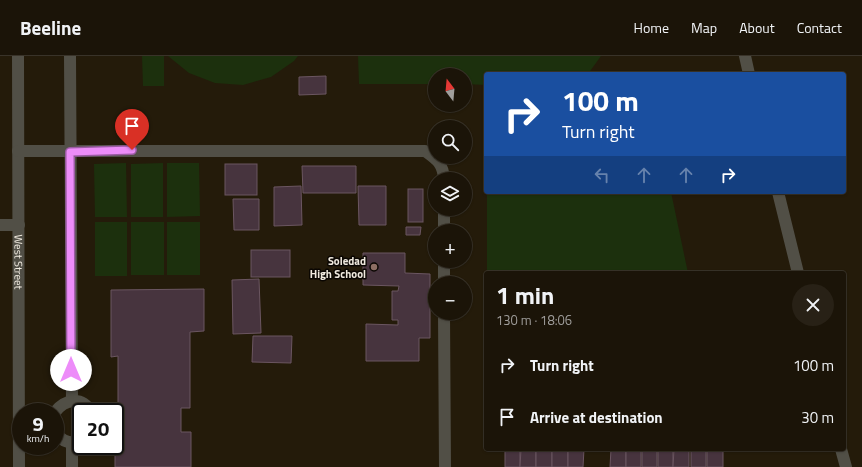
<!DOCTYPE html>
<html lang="en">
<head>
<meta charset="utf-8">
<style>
  body { margin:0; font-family:"Titillium Web",sans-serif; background:#282116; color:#f1f3f6; height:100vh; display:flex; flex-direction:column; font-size:15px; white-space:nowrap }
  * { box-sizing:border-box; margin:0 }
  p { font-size:13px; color:#a09e9c }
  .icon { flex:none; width:22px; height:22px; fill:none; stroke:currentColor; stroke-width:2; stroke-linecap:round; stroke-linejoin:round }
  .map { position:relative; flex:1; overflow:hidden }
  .details { position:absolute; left:484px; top:215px; width:362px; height:180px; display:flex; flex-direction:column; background:#1b1408; border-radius:4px; box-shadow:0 1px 3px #0004,0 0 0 1px #393329 }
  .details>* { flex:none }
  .guide { position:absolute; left:484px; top:16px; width:362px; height:122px; border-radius:4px; box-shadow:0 1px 3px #0004,0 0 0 1px #393329; background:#1a4fa0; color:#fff; overflow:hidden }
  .needle { width:26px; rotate:344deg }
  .buttons { position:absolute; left:428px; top:12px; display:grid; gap:8px }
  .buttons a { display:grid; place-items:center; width:44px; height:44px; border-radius:50%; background:#1b1408; box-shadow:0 1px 3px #0004,0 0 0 1px #393329; font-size:20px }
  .speed { position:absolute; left:12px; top:347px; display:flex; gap:8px; font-size:20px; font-weight:700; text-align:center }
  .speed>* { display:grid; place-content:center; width:52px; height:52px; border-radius:50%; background:#1b1408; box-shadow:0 1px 3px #0004,0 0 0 1px #393329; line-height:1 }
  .speed small { font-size:10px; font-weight:400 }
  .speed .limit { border:2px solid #111; border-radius:6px; background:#fff; color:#111 }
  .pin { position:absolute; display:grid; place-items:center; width:34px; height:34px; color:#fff; margin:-41px -17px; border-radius:50% 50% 50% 0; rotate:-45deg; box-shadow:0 0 4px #0007 }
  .pin .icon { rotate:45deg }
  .me { position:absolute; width:44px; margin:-22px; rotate:0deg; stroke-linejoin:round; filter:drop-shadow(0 0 3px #0008) }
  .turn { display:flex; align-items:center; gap:14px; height:84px; padding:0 12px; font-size:18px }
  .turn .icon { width:52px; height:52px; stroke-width:2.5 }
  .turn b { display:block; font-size:28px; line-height:34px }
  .lanes { display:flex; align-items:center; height:38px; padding:0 12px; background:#0003; justify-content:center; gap:20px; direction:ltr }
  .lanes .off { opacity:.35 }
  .round { display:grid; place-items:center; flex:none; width:42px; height:42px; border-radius:21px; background:#282116 }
  .head { display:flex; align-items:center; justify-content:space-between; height:68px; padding:0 12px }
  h1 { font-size:24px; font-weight:700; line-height:30px }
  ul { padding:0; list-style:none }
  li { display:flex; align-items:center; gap:12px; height:52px; padding:0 12px }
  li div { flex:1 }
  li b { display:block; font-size:15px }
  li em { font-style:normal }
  header { display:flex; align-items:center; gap:24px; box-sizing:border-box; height:56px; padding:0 20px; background:#1b1408; border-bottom:1px solid #393329 }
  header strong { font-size:19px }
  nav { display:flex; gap:22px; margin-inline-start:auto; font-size:14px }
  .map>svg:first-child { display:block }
  .green { fill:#1c300d }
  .building { fill:#47343e; stroke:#6b5661 }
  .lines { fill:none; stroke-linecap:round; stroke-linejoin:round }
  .minor { stroke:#514f46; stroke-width:12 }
  .route-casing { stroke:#9a5ba2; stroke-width:10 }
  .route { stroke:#ed8cf9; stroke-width:7 }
  .education-dot { fill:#8d6e63; stroke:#0a0602; stroke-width:1.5 }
  .labels { text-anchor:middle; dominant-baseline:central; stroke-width:3; stroke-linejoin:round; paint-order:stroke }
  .street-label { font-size:11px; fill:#f0eadf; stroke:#0a0602 }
  .poi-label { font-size:11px; font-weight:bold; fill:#f0eadf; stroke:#0a0602; text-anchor:end }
</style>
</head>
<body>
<header>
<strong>Beeline</strong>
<nav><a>Home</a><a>Map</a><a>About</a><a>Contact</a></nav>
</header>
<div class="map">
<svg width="862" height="411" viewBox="0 0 862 411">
  <rect width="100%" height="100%" fill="#241b0a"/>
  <g class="green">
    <path d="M142 0H164V30H143Z"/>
    <path d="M168 0H298L294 5 271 21 243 29 215 27 189 17Z"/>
    <path d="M358 0H601L588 18H486V29L465 28V19H435V28H359Z"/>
    <path d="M126 107 127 161H95L94 108Z"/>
    <path d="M163 107V161H131V108Z"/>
    <path d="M167 107H199L200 160 167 161Z"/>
    <path d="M487 136H671L688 217H487Z"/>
    <rect x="95" y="166" width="32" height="54"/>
    <rect x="131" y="166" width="33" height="53"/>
    <rect x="167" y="166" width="33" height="53"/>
  </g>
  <g class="building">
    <path d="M326 20V38L299 39V21Z"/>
    <rect x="225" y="108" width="32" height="31"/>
    <path d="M302 110H356V137H303Z"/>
    <path d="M301 130 302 169 274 170V131Z"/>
    <path d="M358 130H386V169H359Z"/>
    <rect x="408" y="133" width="15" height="33"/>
    <path d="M233 143H259V174H234Z"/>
    <path d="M406 171H421L420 179H406Z"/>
    <rect x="251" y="194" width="39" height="27"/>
    <path d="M363 197H405V217L430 218V282H419V305H366V268L398 269V264H392V235H398L399 230 363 229Z"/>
    <path d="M259 223 261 277 233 278 232 224Z"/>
    <path d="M204 233V275L190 276V352H181V376H191V411H115V376H123V353L118 354V300L111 301V234Z"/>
    <path d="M253 280H292L291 307 252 306Z"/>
    <rect x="505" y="393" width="15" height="18"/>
    <path d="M521 393H536V411H520Z"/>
    <rect x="536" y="393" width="16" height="18"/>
    <rect x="552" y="393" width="16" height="18"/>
    <path d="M568 393H584L583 411H568Z"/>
    <path d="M611 393H626V411H610Z"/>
    <rect x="626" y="393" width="15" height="18"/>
    <rect x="642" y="393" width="15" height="18"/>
    <rect x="658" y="393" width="15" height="18"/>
    <path d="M674 393H689V411H673Z"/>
    <rect x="691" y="393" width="15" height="18"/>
    <rect x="707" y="393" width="16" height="18"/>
  </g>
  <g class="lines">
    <g class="minor">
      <path id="s1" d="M18 0 19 411"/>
      <path d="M70 0 72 345"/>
      <path d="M745 0 749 18"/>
      <path d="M18 95H425C436 103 443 107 444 123"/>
      <path d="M778 136 798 217"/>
      <path d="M444 153V175"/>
      <path d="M0 169H19"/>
      <path d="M444 205V227"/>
      <path d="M444 257 445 411"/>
      <path d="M55 356C65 343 82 340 91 356"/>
      <path d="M55 377C62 385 70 389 81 385"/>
      <path d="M72 387V411"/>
      <path d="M841 393 846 411"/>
    </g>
  </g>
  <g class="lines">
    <g class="route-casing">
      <path id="route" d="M71 314 70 96 132 94"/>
    </g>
    <use href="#route" class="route"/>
  </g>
  <circle class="education-dot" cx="374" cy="211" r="4"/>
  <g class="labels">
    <g class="street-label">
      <text stroke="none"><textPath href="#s1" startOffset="206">West Street</textPath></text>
    </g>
    <g class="poi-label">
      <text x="366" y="205">Soledad<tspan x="366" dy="13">High School</tspan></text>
    </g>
  </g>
</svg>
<div class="buttons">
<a><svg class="needle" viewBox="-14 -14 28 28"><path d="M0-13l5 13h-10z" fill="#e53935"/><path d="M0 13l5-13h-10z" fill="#a09e9c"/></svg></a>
<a><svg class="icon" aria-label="search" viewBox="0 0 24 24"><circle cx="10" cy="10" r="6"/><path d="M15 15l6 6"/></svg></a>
<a><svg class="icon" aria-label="layers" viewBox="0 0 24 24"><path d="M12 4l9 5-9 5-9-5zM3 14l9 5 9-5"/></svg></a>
<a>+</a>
<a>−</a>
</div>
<div class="speed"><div>9<small>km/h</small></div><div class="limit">20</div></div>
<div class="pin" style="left:132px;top:94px;background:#d93025"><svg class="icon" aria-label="arrive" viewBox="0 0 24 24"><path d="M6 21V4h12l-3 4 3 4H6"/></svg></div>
<svg class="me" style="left:71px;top:314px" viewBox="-20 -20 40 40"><circle r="19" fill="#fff"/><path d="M0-13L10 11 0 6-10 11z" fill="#ed8cf9"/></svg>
<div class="guide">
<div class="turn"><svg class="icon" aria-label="right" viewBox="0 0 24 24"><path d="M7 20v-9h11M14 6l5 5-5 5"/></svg><div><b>100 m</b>Turn right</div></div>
<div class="lanes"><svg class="icon off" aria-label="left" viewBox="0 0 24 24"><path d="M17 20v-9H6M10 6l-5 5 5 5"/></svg><svg class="icon off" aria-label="ahead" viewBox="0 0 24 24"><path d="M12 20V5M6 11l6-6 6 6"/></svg><svg class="icon off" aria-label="ahead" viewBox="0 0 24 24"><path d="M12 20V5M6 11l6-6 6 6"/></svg><svg class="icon" aria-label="right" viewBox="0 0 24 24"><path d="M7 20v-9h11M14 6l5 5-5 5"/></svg></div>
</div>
<section class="details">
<div class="head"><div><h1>1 min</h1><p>130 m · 18:06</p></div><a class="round"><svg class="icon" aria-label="close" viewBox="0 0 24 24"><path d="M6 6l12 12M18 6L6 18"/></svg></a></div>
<ul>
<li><svg class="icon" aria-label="right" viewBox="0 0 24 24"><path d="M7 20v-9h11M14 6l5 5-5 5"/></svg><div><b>Turn right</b></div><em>100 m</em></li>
<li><svg class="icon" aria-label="arrive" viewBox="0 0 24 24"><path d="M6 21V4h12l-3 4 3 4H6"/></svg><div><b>Arrive at destination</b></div><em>30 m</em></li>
</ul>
</section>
</div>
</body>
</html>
